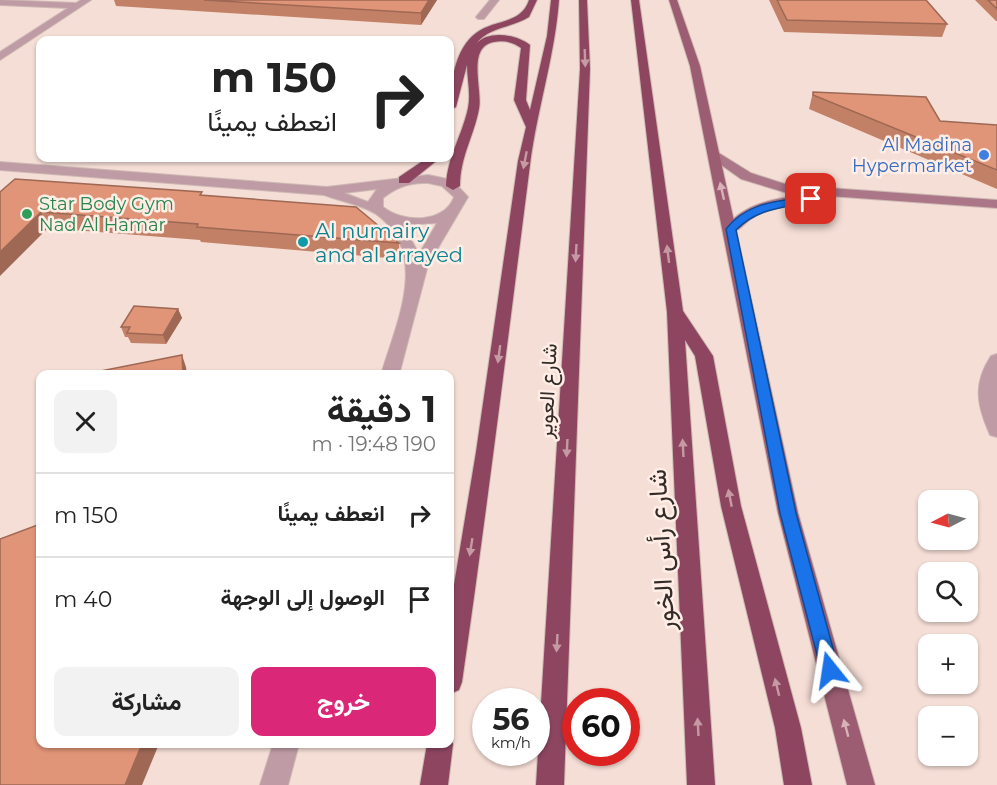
<!DOCTYPE html>
<html lang="ar">
<head>
<meta charset="utf-8">
<style>
  body { margin:0; font-family:Montserrat,Vazirmatn,sans-serif; background:#f2f2f2; color:#222; direction:rtl; height:100vh; display:flex; flex-direction:column; font-size:22px; white-space:nowrap }
  * { box-sizing:border-box; margin:0 }
  p { font-size:20px; color:#767676 }
  .icon { flex:none; width:33px; height:33px; fill:none; stroke:currentColor; stroke-width:2; stroke-linecap:round; stroke-linejoin:round }
  .map { position:relative; flex:1; overflow:hidden; direction:ltr }
  .sheet { position:absolute; left:36px; top:370px; width:418px; height:378px; display:flex; flex-direction:column; background:#fff; border-radius:12px; box-shadow:0 2px 4px #0004; direction:rtl }
  .sheet>* { flex:none }
  .top-card { position:absolute; left:36px; top:36px; width:418px; height:126px; border-radius:12px; box-shadow:0 2px 4px #0004; direction:rtl; background:#fff; color:#222; overflow:hidden }
  .needle { width:39px; rotate:264deg }
  .buttons { position:absolute; left:918px; top:490px; display:grid; gap:12px }
  .buttons a { display:grid; place-items:center; width:60px; height:60px; border-radius:12px; background:#fff; box-shadow:0 2px 4px #0004; font-size:30px }
  .speed { position:absolute; left:472px; top:688px; display:flex; gap:12px; font-size:30px; font-weight:700; text-align:center }
  .speed>* { display:grid; place-content:center; width:78px; height:78px; border-radius:50%; background:#fff; box-shadow:0 2px 4px #0004; line-height:1 }
  .speed small { font-size:15px; font-weight:400 }
  .speed .limit { border:9px solid #d22; background:#fff; color:#111 }
  .pin { position:absolute; display:grid; place-items:center; width:51px; height:51px; color:#fff; margin:-26px; border-radius:12px; box-shadow:0 3px 9px #0006 }
  .me { position:absolute; width:66px; margin:-33px; rotate:345deg; stroke-linejoin:round; filter:drop-shadow(0 0 4px #0008) }
  .turn { display:flex; align-items:center; gap:21px; height:126px; padding:0 18px; font-size:27px }
  .turn .icon { width:78px; height:78px; stroke-width:2.5 }
  .turn b { display:block; font-size:42px; line-height:51px }
  .round { display:grid; place-items:center; flex:none; width:63px; height:63px; border-radius:12px; background:#f2f2f2 }
  .summary { display:flex; align-items:center; justify-content:space-between; height:102px; padding:0 18px }
  h1 { font-size:36px; font-weight:700; line-height:45px }
  .cta { display:flex; gap:12px; margin-top:auto; padding:12px 18px }
  .cta a { flex:1; height:69px; border-radius:12px; background:#db2777; color:#fff; font-size:24px; font-weight:700; line-height:69px; text-align:center }
  .cta a+a { background:#f2f2f2; color:#222 }
  ul { padding:0; list-style:none }
  li { display:flex; align-items:center; gap:18px; height:84px; padding:0 18px; border-top:2px solid #e0e0e0 }
  li div { flex:1 }
  li b { display:block; font-size:22px }
  li em { font-style:normal }
  .map>svg:first-child { display:block }
  .lines { fill:none; stroke-linecap:round; stroke-linejoin:round }
  .street-casing { stroke:#cebab3; stroke-width:2 }
  .secondary-casing { stroke:#cebab3; stroke-width:2 }
  .primary-casing { stroke:#cebab3; stroke-width:2 }
  .highway-casing { stroke:#cebab3; stroke-width:2 }
  .street { fill:#bf9ba6; fill-rule:evenodd }
  .secondary { fill:#ab7788; fill-rule:evenodd }
  .primary { fill:#9c5d72; fill-rule:evenodd }
  .highway { fill:#8e4660; fill-rule:evenodd }
  .wall { fill:#c28067 }
  .shaded-wall { fill:#9e6854 }
  .building { fill:#e19578; stroke:#9e6854; stroke-width:1.5 }
  .oneway { fill:#c69aa3 }
  .oneway2 { fill:#d7b3b8 }
  .route { fill:#1a73e8; stroke:#114b97; stroke-width:1.5 }
  .shop-dot { fill:#3f7fe0; stroke:#ffede6; stroke-width:2 }
  .leisure-dot { fill:#2e9e5b; stroke:#ffede6; stroke-width:2 }
  .culture-dot { fill:#0f9aa8; stroke:#ffede6; stroke-width:2 }
  .labels { text-anchor:middle; dominant-baseline:central; stroke-width:5; stroke-linejoin:round; paint-order:stroke }
  .far-shop-label { font-size:18px; fill:#366cbe; stroke:#ffede6; text-anchor:end }
  .far-leisure-label { font-size:18px; fill:#27864d; stroke:#ffede6; text-anchor:start }
  .culture-label { font-size:21px; fill:#0d838f; stroke:#ffede6; text-anchor:start }
  .street-label { font-size:21px; fill:#332b27; stroke:#ffede6 }
  .near-street-label { font-size:26px; fill:#332b27; stroke:#ffede6 }
</style>
</head>
<body>
<div class="map">
<svg width="997" height="785" viewBox="0 0 997 785">
  <rect width="100%" height="100%" fill="#f5ded6"/>
  <g class="lines">
    <g class="street-casing">
      <g id="street">
        <path d="M0 0 76 3 81 0H91L0 60V52L68 8 0 5Z"/>
        <path d="M490 0H499L484 19H478L476 17Z"/>
        <path d="M0 162 327 187 428 175 452 180 468 197 428 265 399 375H381C396 323 431 254 376 214 362 205 340 201 324 195L0 170ZM428 183 442 186 454 197C444 224 403 223 383 207V198C396 187 411 182 428 183ZM377 189 368 202 344 193ZM437 223 419 254 403 225Z"/>
        <path d="M997 354V437L990 435 988 430C976 402 974 382 991 356Z"/>
        <path d="M273 744H299L288 785H260Z"/>
      </g>
    </g>
    <g class="secondary-casing">
      <g id="secondary">
        <path d="M714 150 751 173 788 185 997 200V208L787 193 741 179 710 157 708 154Z"/>
        <path d="M810 195 815 196V202C794 207 773 205 754 217 744 222 738 235 726 232L724 229C744 202 779 197 810 195Z"/>
      </g>
    </g>
    <g class="primary-casing">
      <path id="primary" d="M669 0H677L700 66 798 513 875 785H847L778 513 690 66Z"/>
    </g>
    <g class="highway-casing">
      <g id="highway">
        <path d="M529 0H537L529 17C512 28 488 27 476 44 488 30 516 34 530 45L526 100 530 110 547 36 551 0H559C555 56 537 109 530 165 508 337 487 510 462 682L459 690 450 694V609L476 452 518 161 526 127 514 100 521 48C513 42 504 40 494 42 466 47 483 90 479 109 474 136 460 157 460 186L453 190 446 186C447 157 462 136 468 108 471 94 467 79 467 65L456 107 450 110C450 86 454 49 476 33 493 19 521 25 529 0Z"/>
        <path d="M579 0H587L590 69 564 785H536L580 69Z"/>
        <path d="M631 0H639L683 311 713 356 741 506 801 728 812 785H784L775 728 721 506 695 356 685 340 715 785H687L667 312Z"/>
        <path d="M427 158H440L409 183H399V177Z"/>
        <path d="M450 737 453 744 448 785H420L427 744H450Z"/>
      </g>
    </g>
    <use href="#street" class="street"/>
    <use href="#secondary" class="secondary"/>
    <use href="#primary" class="primary"/>
    <use href="#highway" class="highway"/>
  </g>
  <g class="wall">
    <path d="M114 0H437L421 25 116 6Z"/>
    <path d="M769 0H926L947 24 942 37 784 32Z"/>
    <path d="M975 0H997V21H996Z"/>
    <path d="M813 92 940 121 997 125V189L809 109Z"/>
    <path d="M0 192 203 195 399 243 400 259 201 242 200 240 48 228Z"/>
    <path d="M178 309 182 318 166 344 131 343 128 337H125L121 327Z"/>
  </g>
  <g class="shaded-wall">
    <path d="M429 0H437L421 25V13Z"/>
    <path d="M41 212 48 228 0 276V252Z"/>
    <path d="M178 309 182 318 166 344 163 335Z"/>
    <path d="M182 355 186 367 187 375H183Z"/>
    <path d="M142 744H159L142 785H125Z"/>
  </g>
  <g class="building">
    <path d="M204 0H429L421 13Z"/>
    <path d="M777 0H926L947 24 787 20Z"/>
    <path d="M988 0H997V9Z"/>
    <path d="M813 92 926 97 940 121 997 125V170L813 95Z"/>
    <path d="M15 179 202 192 200 195 356 207 399 243 197 227 198 224 41 212 0 252V192Z"/>
    <path d="M134 306 178 309 163 335 127 333 130 327H121Z"/>
    <path d="M182 355 183 375H90V373Z"/>
    <path d="M40 524V744H142L125 785H0V539Z"/>
  </g>
  <defs><path id="oneway-solid" d="M-6-.8H1V-3.2L6.5 0L1 3.2V.8H-6Z" transform="scale(1.5)"/></defs>
  <g class="oneway">
    <use href="#oneway-solid" transform="translate(585 58) rotate(88)"/>
    <use href="#oneway-solid" transform="translate(525 160) rotate(101)"/>
    <use href="#oneway-solid" transform="translate(576 253) rotate(93)"/>
    <use href="#oneway-solid" transform="translate(668 254) rotate(-97)"/>
    <use href="#oneway-solid" transform="translate(499 354) rotate(98)"/>
    <use href="#oneway-solid" transform="translate(567 448) rotate(93)"/>
    <use href="#oneway-solid" transform="translate(683 448) rotate(-93)"/>
    <use href="#oneway-solid" transform="translate(730 498) rotate(-101)"/>
    <use href="#oneway-solid" transform="translate(471 547) rotate(99)"/>
    <use href="#oneway-solid" transform="translate(557 643) rotate(93)"/>
    <use href="#oneway-solid" transform="translate(777 687) rotate(-104)"/>
    <use href="#oneway-solid" transform="translate(698 727) rotate(-93)"/>
  </g>
  <g class="oneway2">
    <use href="#oneway-solid" transform="translate(722 191) rotate(-103)"/>
    <use href="#oneway-solid" transform="translate(846 728) rotate(-105)"/>
  </g>
  <path class="route" d="M811 196 816 199 814 201C785 208 759 207 736 230L796 513 839 670 837 676 830 679 824 676 821 670 780 513 726 229C747 202 778 201 811 196Z"/>
  <circle class="shop-dot" cx="984" cy="155" r="6"/>
  <circle class="leisure-dot" cx="27" cy="214" r="6"/>
  <circle class="culture-dot" cx="303" cy="242" r="6"/>
  <g class="labels">
    <g class="far-shop-label">
      <text x="972" y="145">Al Madina<tspan x="972" dy="21">Hypermarket</tspan></text>
    </g>
    <g class="far-leisure-label">
      <text x="39" y="204">Star Body Gym<tspan x="39" dy="21">Nad Al Hamar</tspan></text>
    </g>
    <g class="culture-label">
      <text x="315" y="230">Al numairy<tspan x="315" dy="24">and al arrayed</tspan></text>
    </g>
    <g class="street-label">
      <text transform="translate(547 391) rotate(-87)">شارع العوير</text>
    </g>
    <g class="near-street-label">
      <text transform="translate(661 550) rotate(-93)">شارع رأس الخور</text>
    </g>
  </g>
</svg>
<div class="buttons">
<a><svg class="needle" viewBox="-14 -14 28 28"><path d="M0-13l5 13h-10z" fill="#e53935"/><path d="M0 13l5-13h-10z" fill="#767676"/></svg></a>
<a><svg class="icon" aria-label="search" viewBox="0 0 24 24"><circle cx="10" cy="10" r="6"/><path d="M15 15l6 6"/></svg></a>
<a>+</a>
<a>−</a>
</div>
<div class="speed"><div>56<small>km/h</small></div><div class="limit">60</div></div>
<div class="pin" style="left:811px;top:199px;background:#d93025"><svg class="icon" aria-label="arrive" viewBox="0 0 24 24"><path d="M6 21V4h12l-3 4 3 4H6"/></svg></div>
<svg class="me" style="left:830px;top:670px" viewBox="-20 -20 40 40"><path d="M0-17L14 15 0 8-14 15z" fill="#1a73e8" stroke="#fff" stroke-width="4"/></svg>
<div class="top-card">
<div class="turn"><svg class="icon" aria-label="right" viewBox="0 0 24 24"><path d="M7 20v-9h11M14 6l5 5-5 5"/></svg><div><b>150 m</b>انعطف يمينًا</div></div>
</div>
<section class="sheet">
<div class="summary"><div><h1>1 دقيقة</h1><p>190 m · 19:48</p></div><a class="round"><svg class="icon" aria-label="close" viewBox="0 0 24 24"><path d="M6 6l12 12M18 6L6 18"/></svg></a></div>
<ul>
<li><svg class="icon" aria-label="right" viewBox="0 0 24 24"><path d="M7 20v-9h11M14 6l5 5-5 5"/></svg><div><b>انعطف يمينًا</b></div><em>150 m</em></li>
<li><svg class="icon" aria-label="arrive" viewBox="0 0 24 24"><path d="M6 21V4h12l-3 4 3 4H6"/></svg><div><b>الوصول إلى الوجهة</b></div><em>40 m</em></li>
</ul>
<div class="cta"><a>خروج</a><a>مشاركة</a></div>
</section>
</div>
</body>
</html>
